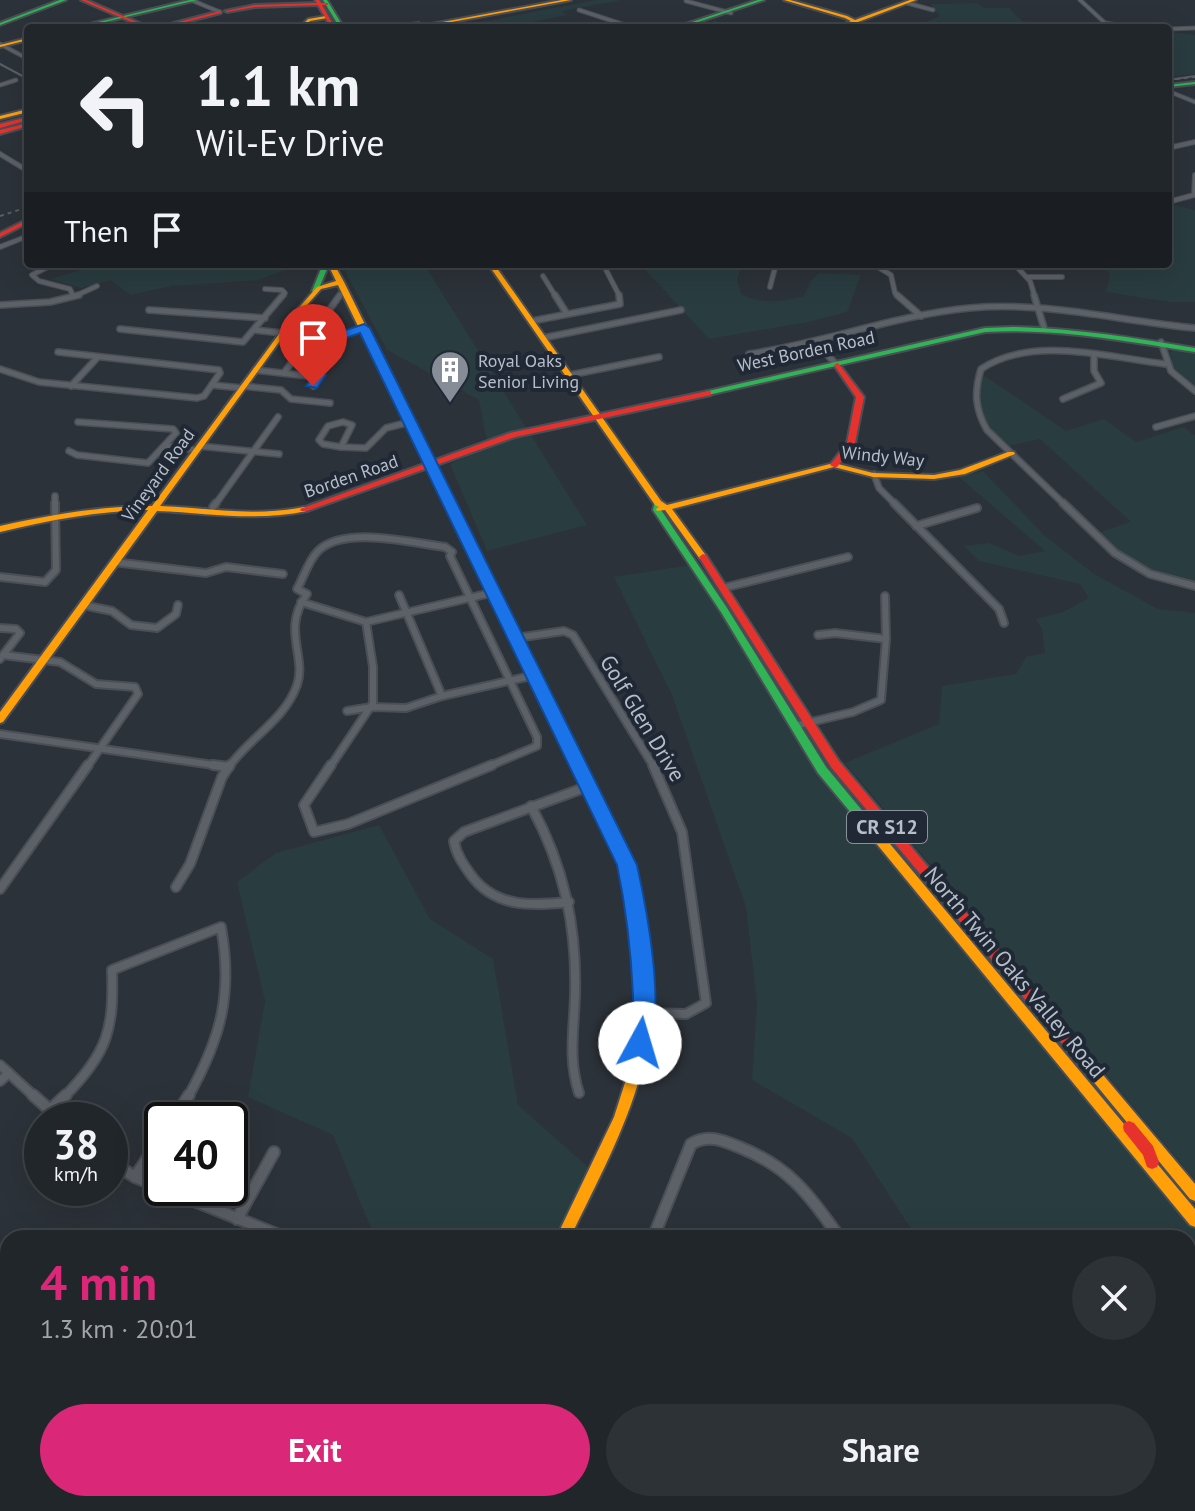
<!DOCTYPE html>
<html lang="en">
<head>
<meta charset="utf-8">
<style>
  body { margin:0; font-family:"PT Sans",sans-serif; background:#2d3237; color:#f1f3f6; height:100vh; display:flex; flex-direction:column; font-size:30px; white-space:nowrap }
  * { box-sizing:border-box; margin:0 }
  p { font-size:26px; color:#a2a5a9 }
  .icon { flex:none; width:44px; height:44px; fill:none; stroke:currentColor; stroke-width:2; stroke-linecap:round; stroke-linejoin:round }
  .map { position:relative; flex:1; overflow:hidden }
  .panel { position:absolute; left:0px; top:1230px; width:1196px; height:282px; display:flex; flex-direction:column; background:#21262b; border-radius:24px 24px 0 0; box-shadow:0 8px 32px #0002,0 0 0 2px #3e4347 }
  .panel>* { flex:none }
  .hud { position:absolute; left:24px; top:24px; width:1148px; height:244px; border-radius:8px; box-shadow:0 8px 32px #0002,0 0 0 2px #3e4347; background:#21262b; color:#f1f3f6; overflow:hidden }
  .speed { position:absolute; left:24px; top:1102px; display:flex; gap:16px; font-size:40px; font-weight:700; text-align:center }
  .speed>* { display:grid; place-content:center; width:104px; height:104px; border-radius:50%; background:#21262b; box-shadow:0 8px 32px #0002,0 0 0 2px #3e4347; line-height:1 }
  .speed small { font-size:20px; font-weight:400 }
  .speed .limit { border:4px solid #111; border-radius:12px; background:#fff; color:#111 }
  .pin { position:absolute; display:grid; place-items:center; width:68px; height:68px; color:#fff; margin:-82px -34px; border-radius:50% 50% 50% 0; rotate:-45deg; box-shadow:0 0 8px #0007 }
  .pin .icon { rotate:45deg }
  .me { position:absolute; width:88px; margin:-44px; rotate:6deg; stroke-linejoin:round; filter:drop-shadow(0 0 6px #0008) }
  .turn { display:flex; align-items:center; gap:28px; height:168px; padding:0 40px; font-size:36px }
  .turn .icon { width:104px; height:104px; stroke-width:2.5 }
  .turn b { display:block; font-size:56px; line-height:68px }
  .then { display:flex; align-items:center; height:76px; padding:0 40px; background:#0003; gap:16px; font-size:30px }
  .round { display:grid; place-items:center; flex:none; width:84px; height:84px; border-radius:42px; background:#2d3237 }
  .head { display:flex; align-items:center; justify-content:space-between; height:136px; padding:0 40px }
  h1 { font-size:48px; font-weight:700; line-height:60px; color:#db2777 }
  .primary-button { display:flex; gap:16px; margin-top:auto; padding:16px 40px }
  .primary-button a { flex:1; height:92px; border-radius:48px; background:#db2777; color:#fff; font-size:32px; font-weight:700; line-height:92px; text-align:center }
  .primary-button a+a { background:#2d3237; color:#f1f3f6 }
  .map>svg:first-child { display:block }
  .green { fill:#293c3f }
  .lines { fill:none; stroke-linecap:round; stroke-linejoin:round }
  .street-far5-casing { stroke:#4a4e56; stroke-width:5 }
  .street-far4-casing { stroke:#4a4e56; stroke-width:6 }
  .street-far3-casing { stroke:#4a4e56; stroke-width:8 }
  .street-far2-casing { stroke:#4a4e56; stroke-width:10 }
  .street-far1-casing { stroke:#4a4e56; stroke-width:12 }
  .street-casing { stroke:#4a4e56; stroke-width:14 }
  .fast-casing { stroke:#4a4e56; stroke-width:4 }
  .slow-casing { stroke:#4a4e56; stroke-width:4 }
  .jam-casing { stroke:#4a4e56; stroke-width:4 }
  .street-far5 { stroke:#5c6067; stroke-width:3 }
  .street-far4 { stroke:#5c6067; stroke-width:4 }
  .street-far3 { stroke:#5c6067; stroke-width:5 }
  .street-far2 { stroke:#5c6067; stroke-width:6 }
  .street-far1 { stroke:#5c6067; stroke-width:8 }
  .street { stroke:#5c6067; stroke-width:10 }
  .fast { fill:#30b455; fill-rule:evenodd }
  .slow { fill:#ff9f0a; fill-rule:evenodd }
  .jam { fill:#e5322d; fill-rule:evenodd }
  .tram { stroke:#5a5f65; stroke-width:2 }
  .rail { stroke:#5a5f65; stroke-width:2; stroke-dasharray:4 4; stroke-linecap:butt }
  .route { fill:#1a73e8; stroke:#114b97; stroke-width:2 }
  .labels { text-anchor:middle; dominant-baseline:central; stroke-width:8; stroke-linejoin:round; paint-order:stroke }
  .far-street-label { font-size:18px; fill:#b6beca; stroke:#1f2834 }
  .far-poi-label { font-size:18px; fill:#b6beca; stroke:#1f2834; text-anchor:start }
  .shield { fill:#1f2834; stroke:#89919d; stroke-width:2 }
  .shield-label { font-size:20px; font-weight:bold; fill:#b6beca }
  .street-label { font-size:22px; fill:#b6beca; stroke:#1f2834 }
</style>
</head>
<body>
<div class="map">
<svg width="1195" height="1511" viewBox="0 0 1195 1511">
  <rect width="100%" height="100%" fill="#2c3239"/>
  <g class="green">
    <path d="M596 0H622L567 10 561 12 567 15 503 28H449Z"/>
    <path d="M977 3 985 8H1009L1022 21 1129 28H927L918 25 940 16 930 4Z"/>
    <path d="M1168 32 1195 35V74L1168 77Z"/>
    <path d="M1175 205 1195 210V302H1169L1106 292 1110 273 1094 264H1168V206Z"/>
    <path d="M333 264 285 270 258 280 172 286 130 295 111 280 81 288 50 279 99 265Z"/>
    <path d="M341 264H424L587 525 487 551 450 464 488 447 479 400 387 350Z"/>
    <path d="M640 264H742L737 279 741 294C763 305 782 302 804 296L811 281 819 273 861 275 847 312 808 322 709 339Z"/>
    <path d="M1175 350 1195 352V386L1173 367 1170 352Z"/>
    <path d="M979 372 1066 431 1104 419 1136 442 1184 427 1195 436V586L1131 564 1095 534 1131 522 1040 439 1004 447C983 426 967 402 979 372Z"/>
    <path d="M983 471 1045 536 1094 574 1158 609 1195 613V1180L845 763 939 724 942 686 1016 674 1026 657 1045 653 1042 629 1036 619 1063 612 1089 598 1080 584 979 561 964 546 989 543 1019 556 1045 551 959 477Z"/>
    <path d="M697 564 835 765 1195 1185V1511H1088L1083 1504H1188V1238H917L852 1138 752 1080 757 1003 746 907 672 695 614 577Z"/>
    <path d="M379 825 430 919 493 959 518 1105 588 1167 561 1238H375L333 1135 248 1097 265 1001 237 882 276 853Z"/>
    <path d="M458 1504H580L583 1511H456Z"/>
  </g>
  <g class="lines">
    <g class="street-far5-casing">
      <g id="street-far5">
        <path d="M191 0 220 12"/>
        <path d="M1080 0 1105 23 1138 28"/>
        <path d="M686 1 731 13"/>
        <path d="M907 3 933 10"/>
        <path d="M579 10 634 28"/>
        <path d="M705 28 715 24 726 28"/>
        <path d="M1168 29 1195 28"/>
        <path d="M0 44 28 59"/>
        <path d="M0 85 16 80"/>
        <path d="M1168 91 1195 102"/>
      </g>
    </g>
    <g class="street-far4-casing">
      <g id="street-far4">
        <path d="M1168 148 1195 142"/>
        <path d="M0 154 28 171"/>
        <path d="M1168 202 1194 195 1195 175"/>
        <path d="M0 247 28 236"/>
        <path d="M53 264 32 275 39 281 70 289 73 296"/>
        <path d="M603 264 620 297"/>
        <path d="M873 264 891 275 895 293 900 297"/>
        <path d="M1016 266 1030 281 1035 297"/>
        <path d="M543 276 556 297"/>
        <path d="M1028 277H1062"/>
        <path d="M770 287 776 264"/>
        <path d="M265 289 282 290 285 293 282 297"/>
        <path d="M73 297 97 286"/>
      </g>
    </g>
    <g class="street-far3-casing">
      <g id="street-far3">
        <path d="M555 295 567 314"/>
        <path d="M897 295 921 316"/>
        <path d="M1034 295 1044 328"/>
        <path d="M0 305 50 302 79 295"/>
        <path d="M149 310 265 318"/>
        <path d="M298 312 326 314"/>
        <path d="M532 321 620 304 619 295"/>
        <path d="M120 329 243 342 283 295"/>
        <path d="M254 330 282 333"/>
        <path d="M543 338 681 310"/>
        <path d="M815 342 837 365"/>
        <path d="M1161 342 1171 371 1195 391"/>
        <path d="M749 354C824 343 895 315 970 308 1046 301 1120 321 1195 328"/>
        <path d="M0 369 39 382 197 398 204 396 220 373 219 370 58 352"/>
        <path d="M255 370 308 376"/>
        <path d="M284 373 340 295"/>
        <path d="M570 375 659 357"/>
        <path d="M212 385 242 388"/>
        <path d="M71 386 97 358"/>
        <path d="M243 386 281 390 291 399 330 403"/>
        <path d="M313 386 320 375 315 373 339 336 364 328"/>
        <path d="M1063 399 1101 383 1094 371V356"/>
        <path d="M343 422 352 425 341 447 323 444 319 440 328 426Z"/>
        <path d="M1156 427 1195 416"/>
        <path d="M165 446 196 450"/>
        <path d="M199 446 279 454"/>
        <path d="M341 447 366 448 386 428 410 422"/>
        <path d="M69 451 77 455 148 463 176 433 173 429 78 422"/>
        <path d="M874 474 879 488 896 505"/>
        <path d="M55 496V505"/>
        <path d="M215 505 278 417"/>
        <path d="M1065 505 987 430C975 409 974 392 981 369 1033 335 1107 357 1165 364"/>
      </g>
    </g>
    <g class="street-far2-casing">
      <g id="street-far2">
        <path d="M894 503 999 609 1004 623"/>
        <path d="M1063 503 1115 553 1150 574 1195 586"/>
        <path d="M213 507 216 503"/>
        <path d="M916 526 977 508"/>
        <path d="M114 562 206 573 226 567 283 574"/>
        <path d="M0 577 45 582 56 570 55 503"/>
        <path d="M723 588 848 557"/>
        <path d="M399 595 442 696"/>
        <path d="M301 602 366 622 495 592"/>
        <path d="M83 605 112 611 131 625 157 628 176 614 178 605"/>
        <path d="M0 628 16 629 20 633 0 659"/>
        <path d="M818 635 835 633 886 639"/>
        <path d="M516 638 564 631 573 635 654 767"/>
        <path d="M3 655 60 662 96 684 135 687 138 694 87 767"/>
        <path d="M347 711 372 707 406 708 442 696 535 675"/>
        <path d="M794 726 853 712 881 700 886 639 885 596"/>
        <path d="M0 734 227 767"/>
        <path d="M229 767C248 739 285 720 297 685 307 657 281 629 307 594L297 589C304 577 308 561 318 551 344 525 412 543 445 547L452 552 450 556 537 737V746L487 767"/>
        <path d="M330 767 373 703V667L366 622"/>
      </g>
    </g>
    <g class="street-far1-casing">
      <g id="street-far1">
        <path d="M213 765 229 767"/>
        <path d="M331 765 304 805 314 832 348 824 492 765"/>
        <path d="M531 806C564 866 577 927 575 995 574 1029 568 1060 579 1093"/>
        <path d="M176 887 190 864 222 777 230 765"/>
        <path d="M0 889 88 765"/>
        <path d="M569 902C532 906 495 908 471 875 463 864 456 854 454 841L464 832 589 786"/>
        <path d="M645 1013 686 1014 706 1003 682 832 653 765"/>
        <path d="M0 1065 35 1097"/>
        <path d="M0 1081 9 1073"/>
        <path d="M64 1097C108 1053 114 1029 112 970L221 927C233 994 221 1038 188 1097"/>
      </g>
    </g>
    <g class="street-casing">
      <g id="street">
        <path d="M33 1095 61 1120"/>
        <path d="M50 1110 66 1095"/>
        <path d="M173 1120 189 1095"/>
        <path d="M110 1161 135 1177 286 1238"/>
        <path d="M135 1177 162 1136"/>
        <path d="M237 1219 274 1152"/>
        <path d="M653 1238 691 1144C708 1134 722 1140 739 1147 790 1167 809 1195 840 1238"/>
        <path d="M0 1390 8 1386"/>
        <path d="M679 1504 687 1511"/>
        <path d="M1000 1504 1004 1511"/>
        <path d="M338 1511 340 1504"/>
      </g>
    </g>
    <g class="fast-casing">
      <g id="fast">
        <path d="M60 0H66L0 25V23Z"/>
        <path d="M190 0H197L80 28H73Z"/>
        <path d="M323 0H327L344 28H340Z"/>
        <path d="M758 0H764L680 28H674Z"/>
        <path d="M1195 82V84L1168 87V85Z"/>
        <path d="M323 264H329L318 291 313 292 312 291Z"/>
        <path d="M1012 327C1074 328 1134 338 1195 348V352C1125 341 1056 328 985 332L708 395 704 393 708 391 985 328Z"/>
        <path d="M655 501H658L662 503 661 510 727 608 826 767 865 814 866 817 865 820H857L818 773 721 612 653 510Z"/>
        <path d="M433 1504H449L446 1511H430Z"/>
      </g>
    </g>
    <g class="slow-casing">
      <g id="slow">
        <path d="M562 0H571L419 28H410Z"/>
        <path d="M784 0H790L847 16 855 20 910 0H916L858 22 869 28H864L854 23 841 28H835L851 21 845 18Z"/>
        <path d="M326 16 327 18 310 21 303 28H299L308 19Z"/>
        <path d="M28 38V40L0 47V45Z"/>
        <path d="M28 109V112L0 119V116Z"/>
        <path d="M328 264H334L344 282 539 677 537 679H531L529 677 338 285 321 289 300 313 160 506C212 508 252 517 304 507H307V511C255 522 209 513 157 511L3 722 0 723V712L148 510C98 511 49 520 0 532V526C50 515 100 506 152 506L296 311 317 287 336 281Z"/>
        <path d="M488 264H494L661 501 667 505 834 463 873 473 934 475 960 470 1008 452H1014L1015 454 965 474 934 479 873 477 834 467 672 509 707 557 706 559H700L665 510 657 511 656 509 659 507 655 505Z"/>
        <path d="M861 813 865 814 1195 1209V1227L1190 1225 857 820 856 817 857 814Z"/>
        <path d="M641 1035 645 1037C648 1048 644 1062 641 1073 625 1131 596 1184 570 1238H556L614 1117 630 1067 635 1041 637 1037Z"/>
        <path d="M1073 1042 1077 1044 1195 1184V1201L1190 1199 1069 1052 1067 1048 1069 1044Z"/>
      </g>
    </g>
    <g class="jam-casing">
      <g id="jam">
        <path d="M81 0H86L151 28H145Z"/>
        <path d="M315 0H319L321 3H328V5H322L335 28H331L318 5 255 7 227 12 225 11 255 5 317 3Z"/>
        <path d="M220 11 221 13 162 28H155Z"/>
        <path d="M419 23 418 25 384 28 386 27Z"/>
        <path d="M28 117V120L0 128V124Z"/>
        <path d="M28 123V126L0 134V130Z"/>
        <path d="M28 219V223L0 237V233Z"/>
        <path d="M837 363 839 364 864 397 855 443 837 467H834L830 465 847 443 856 397 834 365Z"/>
        <path d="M708 391H711V395L515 437 307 511H301L300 509 510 433Z"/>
        <path d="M703 554 706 555 839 761 1077 1044 1079 1048 1077 1052 1073 1054 1069 1052 831 767 699 557Z"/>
        <path d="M534 674 539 677 632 865 649 970 647 1041 645 1045 641 1047 637 1045 635 1041 637 970 622 865 529 677Z"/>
        <path d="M1129 1121 1134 1123 1153 1146 1159 1162 1157 1167 1152 1169 1147 1167 1143 1155 1124 1131 1123 1127 1124 1123Z"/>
      </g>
    </g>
    <use href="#street-far5" class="street-far5"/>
    <use href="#street-far4" class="street-far4"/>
    <use href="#street-far3" class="street-far3"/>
    <use href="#street-far2" class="street-far2"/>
    <use href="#street-far1" class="street-far1"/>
    <use href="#street" class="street"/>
    <use href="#fast" class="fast"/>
    <use href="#slow" class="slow"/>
    <use href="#jam" class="jam"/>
    <g class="tram">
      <path d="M0 64 28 79"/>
      <path d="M1168 80 1195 76"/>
    </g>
    <g class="rail">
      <path d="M1168 80 1195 77"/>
      <path d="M0 216 28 207"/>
    </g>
  </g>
  <path class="route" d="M364 324 370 328 637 865C647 910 666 1009 648 1051L640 1054 632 1051C625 1036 634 1012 633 995 631 952 626 908 617 865L360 333 343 339 322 372 326 375 317 388 306 386 312 377 309 373 334 334Z"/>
  <defs>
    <g id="building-pin" transform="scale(2)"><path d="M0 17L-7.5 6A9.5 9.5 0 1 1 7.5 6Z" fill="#868d97" stroke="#1f2834"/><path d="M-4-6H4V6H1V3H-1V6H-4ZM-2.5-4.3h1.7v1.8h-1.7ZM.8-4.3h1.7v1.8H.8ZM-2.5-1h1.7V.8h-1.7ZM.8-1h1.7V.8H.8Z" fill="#fff"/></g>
  </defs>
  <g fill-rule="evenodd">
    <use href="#building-pin" x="450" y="370"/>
  </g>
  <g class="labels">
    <g class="far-street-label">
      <text transform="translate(806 351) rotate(-12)">West Borden Road</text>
      <text transform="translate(883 456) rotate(6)">Windy Way</text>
      <text transform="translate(158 475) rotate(-54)">Vineyard Road</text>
      <text transform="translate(351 476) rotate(-19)">Borden Road</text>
    </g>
    <g class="far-poi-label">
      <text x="478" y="360">Royal Oaks<tspan x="478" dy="21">Senior Living</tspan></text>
    </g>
    <rect class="shield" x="847" y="811" width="80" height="32" rx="6"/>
    <g class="shield-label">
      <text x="887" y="827">CR S12</text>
    </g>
    <g class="street-label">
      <text transform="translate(643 718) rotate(59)">Golf Glen Drive</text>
      <text transform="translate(1015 972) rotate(50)">North Twin Oaks Valley Road</text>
    </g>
  </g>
</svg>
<div class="speed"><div>38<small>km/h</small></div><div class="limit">40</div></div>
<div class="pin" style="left:313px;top:386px;background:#d93025"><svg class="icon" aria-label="arrive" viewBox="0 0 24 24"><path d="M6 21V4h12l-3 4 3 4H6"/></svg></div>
<svg class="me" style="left:640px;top:1043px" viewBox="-20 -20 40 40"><circle r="19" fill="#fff"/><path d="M0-13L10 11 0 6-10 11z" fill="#1a73e8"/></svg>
<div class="hud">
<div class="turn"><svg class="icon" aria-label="left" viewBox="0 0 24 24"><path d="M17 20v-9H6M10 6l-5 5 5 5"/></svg><div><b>1.1 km</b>Wil-Ev Drive</div></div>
<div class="then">Then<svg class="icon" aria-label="arrive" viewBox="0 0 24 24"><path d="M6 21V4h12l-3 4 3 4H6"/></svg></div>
</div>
<section class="panel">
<div class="head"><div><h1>4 min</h1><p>1.3 km · 20:01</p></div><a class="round"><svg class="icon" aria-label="close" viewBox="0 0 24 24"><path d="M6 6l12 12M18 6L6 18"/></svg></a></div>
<div class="primary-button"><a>Exit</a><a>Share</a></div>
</section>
</div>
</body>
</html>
